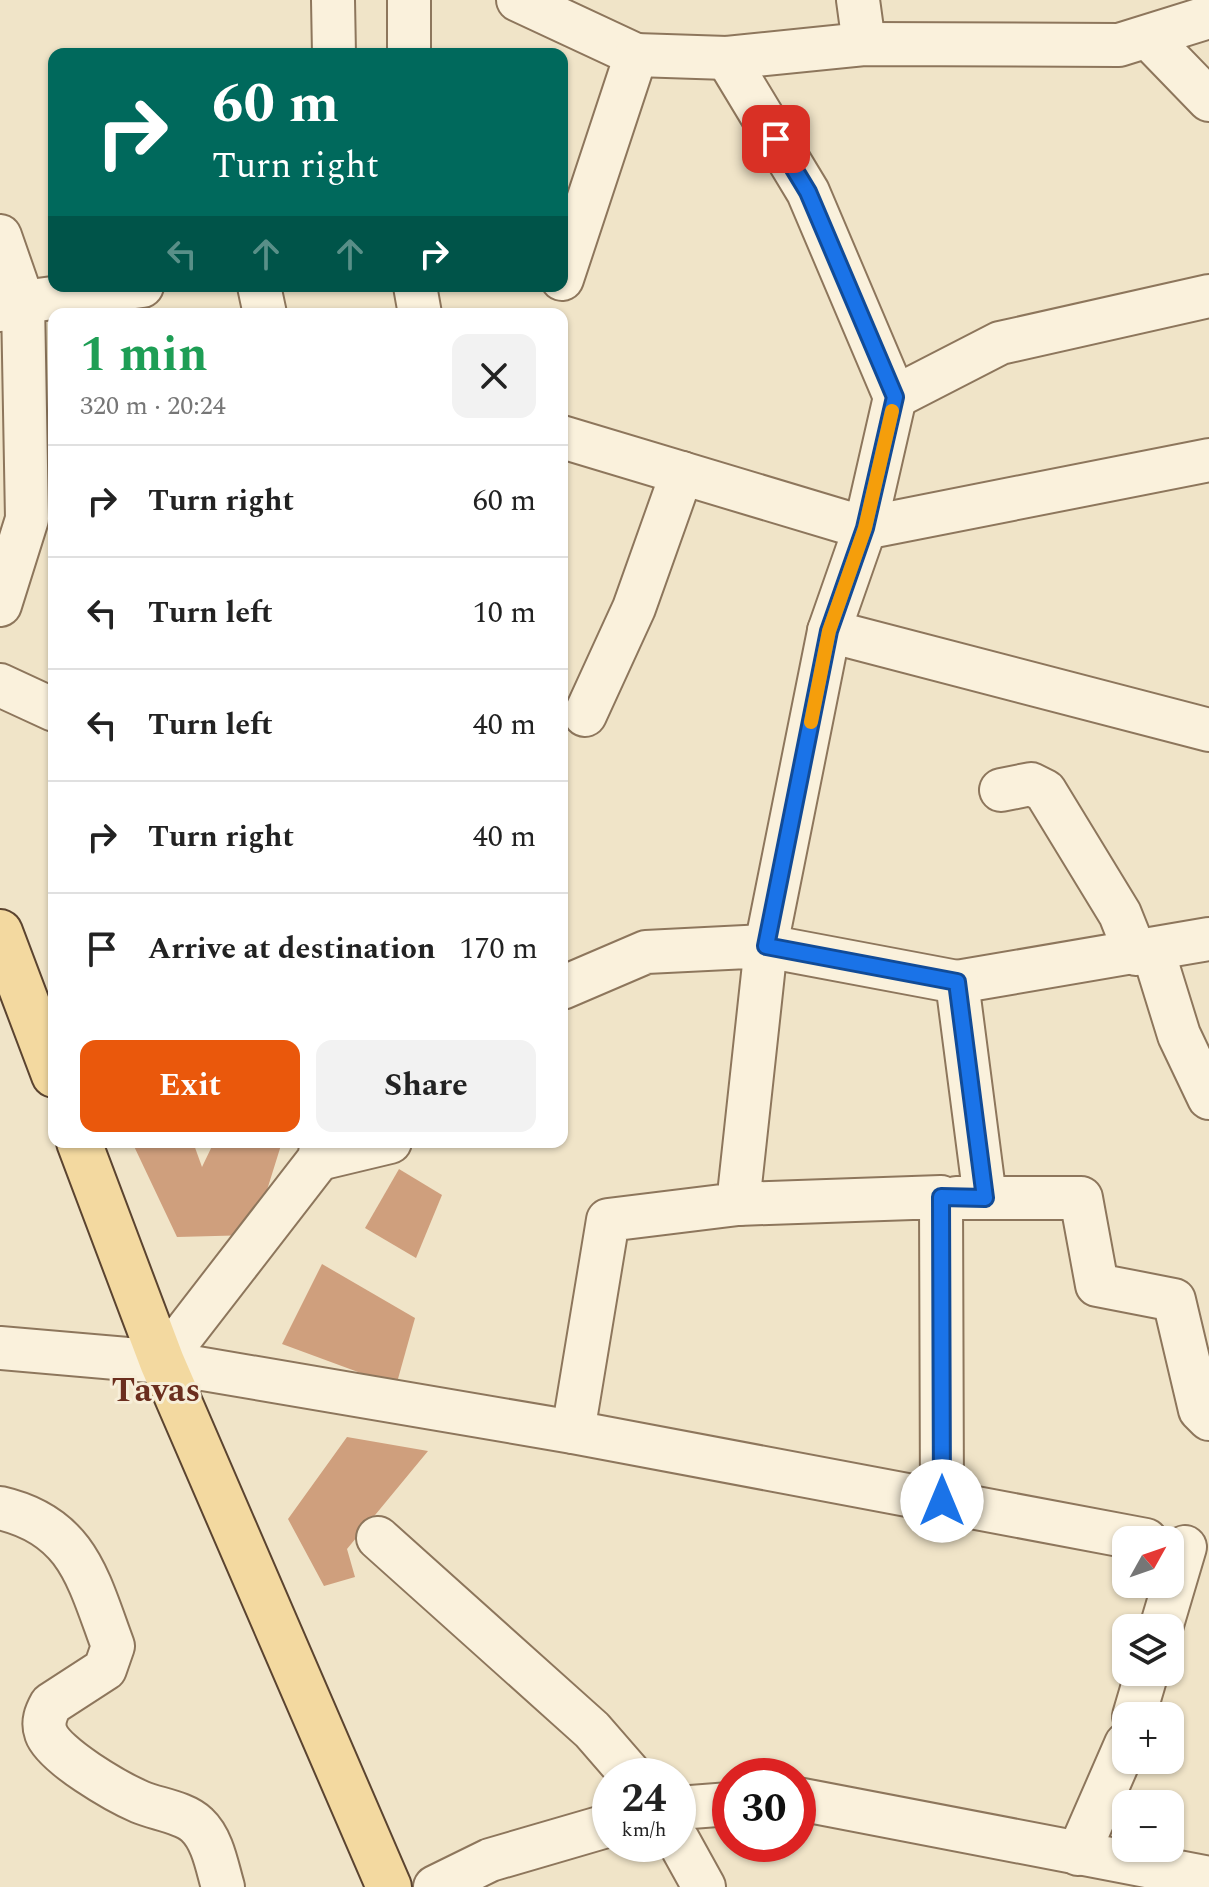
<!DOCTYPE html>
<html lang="en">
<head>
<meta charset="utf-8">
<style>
  body { margin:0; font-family:Spectral,serif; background:#f2f2f2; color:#222; height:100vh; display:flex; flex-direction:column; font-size:30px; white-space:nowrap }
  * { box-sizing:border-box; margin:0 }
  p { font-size:26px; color:#767676 }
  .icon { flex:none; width:44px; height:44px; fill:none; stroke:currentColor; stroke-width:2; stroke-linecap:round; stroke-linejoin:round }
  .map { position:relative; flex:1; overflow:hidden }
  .panel { position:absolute; left:48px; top:308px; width:520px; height:840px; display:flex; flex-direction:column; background:#fff; border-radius:16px; box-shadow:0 2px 6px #0004 }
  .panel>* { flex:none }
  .banner { position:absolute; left:48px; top:48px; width:520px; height:244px; border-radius:16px; box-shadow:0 2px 6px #0004; background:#00695c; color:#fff; overflow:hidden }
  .needle { width:52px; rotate:50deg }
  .controls { position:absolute; left:1112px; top:1526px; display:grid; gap:16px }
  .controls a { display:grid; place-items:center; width:72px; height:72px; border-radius:16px; background:#fff; box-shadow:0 2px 6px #0004; font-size:40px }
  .speed { position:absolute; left:592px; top:1758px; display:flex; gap:16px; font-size:40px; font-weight:700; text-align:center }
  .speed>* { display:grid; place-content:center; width:104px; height:104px; border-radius:50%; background:#fff; box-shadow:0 2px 6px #0004; line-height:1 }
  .speed small { font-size:20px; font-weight:400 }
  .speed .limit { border:12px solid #d22; background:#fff; color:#111 }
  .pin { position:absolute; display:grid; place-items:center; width:68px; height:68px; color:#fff; margin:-34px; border-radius:16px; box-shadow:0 4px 12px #0006 }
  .me { position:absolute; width:88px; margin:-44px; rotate:0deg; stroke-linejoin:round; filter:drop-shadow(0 0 6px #0008) }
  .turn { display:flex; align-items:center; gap:28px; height:168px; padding:0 32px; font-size:36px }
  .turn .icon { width:104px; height:104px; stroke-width:2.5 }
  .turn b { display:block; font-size:56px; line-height:68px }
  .lanes { display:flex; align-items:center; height:76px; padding:0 32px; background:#0003; justify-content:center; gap:40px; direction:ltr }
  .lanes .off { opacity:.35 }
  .round { display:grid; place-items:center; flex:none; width:84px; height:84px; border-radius:16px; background:#f2f2f2 }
  .headline { display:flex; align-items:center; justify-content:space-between; height:136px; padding:0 32px }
  h1 { font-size:48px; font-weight:700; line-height:60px; color:#1e9e55 }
  .button { display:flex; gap:16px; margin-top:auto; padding:16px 32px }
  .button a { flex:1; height:92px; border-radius:16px; background:#ea580c; color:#fff; font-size:32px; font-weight:700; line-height:92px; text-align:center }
  .button a+a { background:#f2f2f2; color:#222 }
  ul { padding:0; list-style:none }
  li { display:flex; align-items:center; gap:24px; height:112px; padding:0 32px; border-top:2px solid #e0e0e0 }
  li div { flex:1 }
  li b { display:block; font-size:30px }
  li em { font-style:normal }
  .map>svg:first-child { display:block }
  .building { fill:#cf9f7d }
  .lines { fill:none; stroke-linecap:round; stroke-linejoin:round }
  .minor-casing { stroke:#8d765c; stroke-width:46 }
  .major-casing { stroke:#5b4430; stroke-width:48 }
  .minor { stroke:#faf1dc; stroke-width:42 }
  .major { stroke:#f3d9a0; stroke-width:44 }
  .route-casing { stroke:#114b97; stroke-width:20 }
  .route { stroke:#1a73e8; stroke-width:14 }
  .slow { stroke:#f59e0b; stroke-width:14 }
  .labels { text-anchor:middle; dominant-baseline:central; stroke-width:6; stroke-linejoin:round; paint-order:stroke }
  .district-label { font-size:34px; font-weight:bold; fill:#6b2e1e; stroke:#f7eed8 }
</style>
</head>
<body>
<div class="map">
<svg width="1209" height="1887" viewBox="0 0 1209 1887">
  <rect width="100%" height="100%" fill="#f0e4c8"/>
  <g class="building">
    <path d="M132 1142H193L202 1167 214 1142H282L253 1235 177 1237Z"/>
    <path d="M399 1169 442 1195 416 1258 365 1228Z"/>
    <path d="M322 1264 415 1318 396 1386 282 1344Z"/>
    <path d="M347 1437 428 1451 347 1549 355 1577 324 1586 288 1519Z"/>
  </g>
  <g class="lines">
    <g class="minor-casing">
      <g id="minor">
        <path d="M333 0 334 54"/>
        <path d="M518 0 636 55 562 279"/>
        <path d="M858 0 864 44"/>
        <path d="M1148 37 1209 100"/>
        <path d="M409 54V0"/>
        <path d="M636 55 727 58 864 44 1119 45 1209 17"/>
        <path d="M0 236 23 302 27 519 0 605"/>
        <path d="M259 286 265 314"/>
        <path d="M415 286 420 314"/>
        <path d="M0 310 23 302 142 286"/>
        <path d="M895 397 1000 343 1209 296"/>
        <path d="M562 437 865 528 895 397 808 192 727 58"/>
        <path d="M829 631 1209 730"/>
        <path d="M0 685 54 710"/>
        <path d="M585 715 634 608 682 473"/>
        <path d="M1001 790 1031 784 1045 791 1120 914 1136 954"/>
        <path d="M1153 951 1179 1035 1209 1098"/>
        <path d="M957 982 1209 939"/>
        <path d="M562 988 646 952 766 946 738 1204 608 1220 573 1432"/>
        <path d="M319 1159 390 1142"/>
        <path d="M956 1198H1081L1097 1285 1174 1300 1200 1410 1209 1419"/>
        <path d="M985 1198 957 982 766 946 829 631 865 528 1209 460"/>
        <path d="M738 1204 941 1197 942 1501"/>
        <path d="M0 1348 162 1362 573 1432 1146 1540"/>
        <path d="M162 1362 319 1159 322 1142"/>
        <path d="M0 1508C78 1526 88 1579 113 1646L105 1669 51 1704C46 1713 42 1722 46 1733 54 1756 117 1792 140 1802 156 1809 184 1812 197 1825 213 1840 217 1867 223 1887"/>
        <path d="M378 1538 592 1730 632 1776"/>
        <path d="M1161 1628 1185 1547"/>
        <path d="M1134 1716 1147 1672"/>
        <path d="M798 1799 1209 1878"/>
        <path d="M678 1808 730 1804"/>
        <path d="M678 1840 704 1887"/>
        <path d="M1078 1854 1126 1744"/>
        <path d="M435 1887 490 1860 610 1825"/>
      </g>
    </g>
    <g class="major-casing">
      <g id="major">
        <path d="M0 932 54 1075"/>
        <path d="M79 1142 162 1362 389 1887"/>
      </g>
    </g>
    <use href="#minor" class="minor"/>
    <use href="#major" class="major"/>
  </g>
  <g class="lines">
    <g class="route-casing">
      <path id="route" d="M776 139 808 192 895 397 865 528 829 631 766 946 957 982 985 1198 941 1197 942 1501"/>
    </g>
    <use href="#route" class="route"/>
    <path class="slow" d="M811 722 829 631 865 528 892 411"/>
  </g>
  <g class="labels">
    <g class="district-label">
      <text x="156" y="1391">Tavas</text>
    </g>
  </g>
</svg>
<div class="controls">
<a><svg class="needle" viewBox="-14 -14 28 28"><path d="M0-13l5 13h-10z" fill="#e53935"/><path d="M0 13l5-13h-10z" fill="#767676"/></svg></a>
<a><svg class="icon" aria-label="layers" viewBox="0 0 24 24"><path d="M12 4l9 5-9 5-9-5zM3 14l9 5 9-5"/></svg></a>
<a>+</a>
<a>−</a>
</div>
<div class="speed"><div>24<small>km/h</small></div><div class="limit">30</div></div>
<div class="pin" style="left:776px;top:139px;background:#d93025"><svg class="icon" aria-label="arrive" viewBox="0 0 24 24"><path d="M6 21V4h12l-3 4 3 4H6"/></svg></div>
<svg class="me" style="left:942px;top:1501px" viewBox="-20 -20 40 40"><circle r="19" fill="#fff"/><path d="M0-13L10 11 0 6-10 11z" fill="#1a73e8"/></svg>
<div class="banner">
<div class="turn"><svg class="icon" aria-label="right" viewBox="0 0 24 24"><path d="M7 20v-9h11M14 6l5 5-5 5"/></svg><div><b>60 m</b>Turn right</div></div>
<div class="lanes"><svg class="icon off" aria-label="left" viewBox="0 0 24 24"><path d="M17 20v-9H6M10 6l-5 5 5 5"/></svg><svg class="icon off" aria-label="ahead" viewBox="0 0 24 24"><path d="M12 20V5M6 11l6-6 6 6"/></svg><svg class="icon off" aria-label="ahead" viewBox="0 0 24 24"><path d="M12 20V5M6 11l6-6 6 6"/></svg><svg class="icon" aria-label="right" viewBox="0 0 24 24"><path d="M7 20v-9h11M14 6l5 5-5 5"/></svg></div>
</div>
<section class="panel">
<div class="headline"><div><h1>1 min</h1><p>320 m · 20:24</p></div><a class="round"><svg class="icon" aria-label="close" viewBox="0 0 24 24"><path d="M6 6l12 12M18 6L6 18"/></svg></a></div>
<ul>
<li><svg class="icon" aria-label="right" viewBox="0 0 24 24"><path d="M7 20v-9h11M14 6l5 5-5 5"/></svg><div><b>Turn right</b></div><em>60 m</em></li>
<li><svg class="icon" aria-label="left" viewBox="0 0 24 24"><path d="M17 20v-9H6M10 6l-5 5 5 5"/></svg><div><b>Turn left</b></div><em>10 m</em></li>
<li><svg class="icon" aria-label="left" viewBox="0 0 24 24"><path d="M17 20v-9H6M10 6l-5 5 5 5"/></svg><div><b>Turn left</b></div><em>40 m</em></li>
<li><svg class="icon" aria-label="right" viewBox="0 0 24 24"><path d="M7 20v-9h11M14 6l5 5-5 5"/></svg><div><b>Turn right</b></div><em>40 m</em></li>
<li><svg class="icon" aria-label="arrive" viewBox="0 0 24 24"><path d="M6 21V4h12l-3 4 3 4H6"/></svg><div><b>Arrive at destination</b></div><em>170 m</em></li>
</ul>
<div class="button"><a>Exit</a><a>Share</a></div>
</section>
</div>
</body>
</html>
